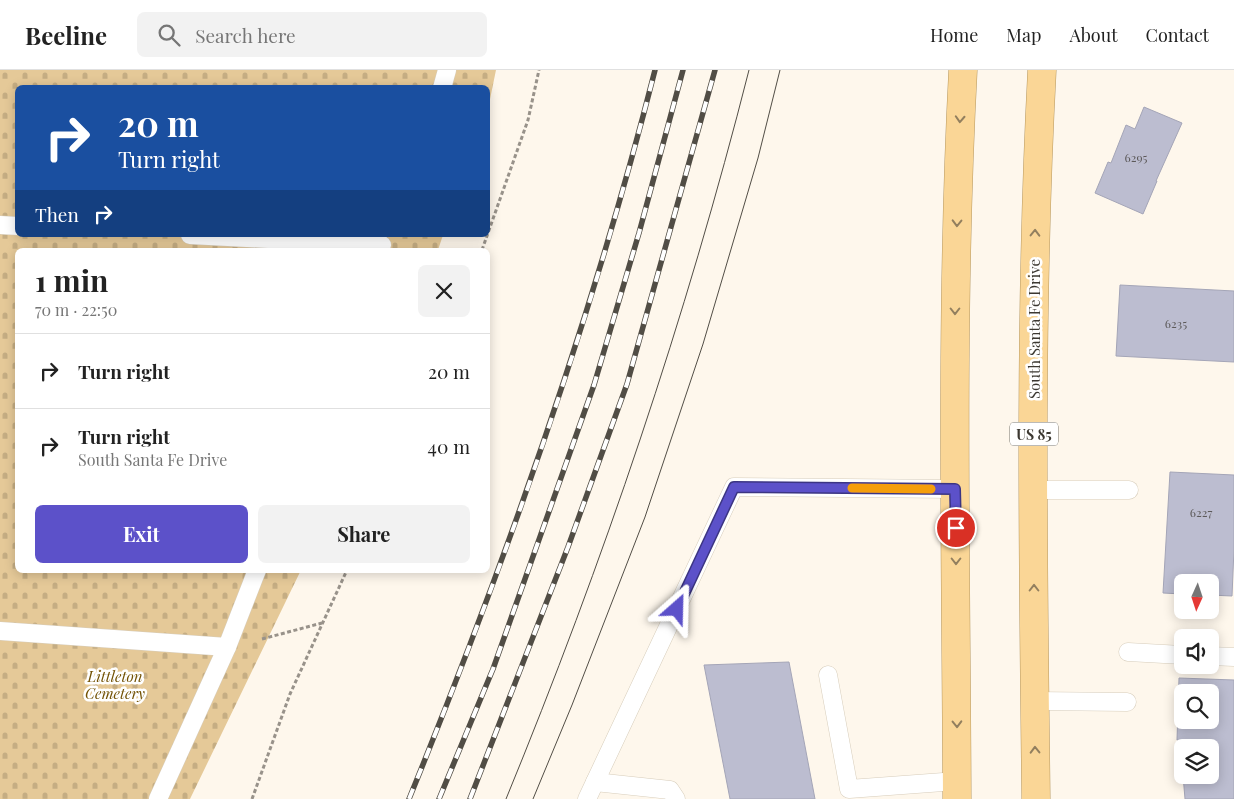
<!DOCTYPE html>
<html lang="en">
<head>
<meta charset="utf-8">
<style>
  body { margin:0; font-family:"Playfair Display",serif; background:#f2f2f2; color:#222; height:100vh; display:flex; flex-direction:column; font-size:19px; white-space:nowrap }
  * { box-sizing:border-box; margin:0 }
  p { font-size:16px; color:#767676 }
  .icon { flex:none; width:28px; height:28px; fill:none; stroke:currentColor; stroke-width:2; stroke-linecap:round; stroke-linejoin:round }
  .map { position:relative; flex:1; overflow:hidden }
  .drawer { position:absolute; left:15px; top:178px; width:475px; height:325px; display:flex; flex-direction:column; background:#fff; border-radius:8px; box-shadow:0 2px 12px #0003 }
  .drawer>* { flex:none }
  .hud { position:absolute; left:15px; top:15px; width:475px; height:152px; border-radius:8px; box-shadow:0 2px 12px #0003; background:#1a4fa0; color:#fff; overflow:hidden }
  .needle { width:32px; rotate:183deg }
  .tools { position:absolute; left:1174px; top:504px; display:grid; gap:10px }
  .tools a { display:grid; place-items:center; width:45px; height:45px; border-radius:8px; background:#fff; box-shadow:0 2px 12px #0003; font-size:25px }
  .pin { position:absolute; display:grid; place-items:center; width:42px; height:42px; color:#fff; margin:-21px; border:2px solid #fff; border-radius:50%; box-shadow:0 1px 5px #0007 }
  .me { position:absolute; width:55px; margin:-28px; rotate:25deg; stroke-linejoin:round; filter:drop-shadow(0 0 4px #0008) }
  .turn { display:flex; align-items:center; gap:18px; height:105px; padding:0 20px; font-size:22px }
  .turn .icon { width:65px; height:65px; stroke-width:2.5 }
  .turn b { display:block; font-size:35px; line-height:42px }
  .then { display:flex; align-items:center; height:48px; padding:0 20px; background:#0003; gap:10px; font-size:19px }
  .round { display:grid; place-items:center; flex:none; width:52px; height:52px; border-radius:8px; background:#f2f2f2 }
  .headline { display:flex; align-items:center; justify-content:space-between; height:85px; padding:0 20px }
  h1 { font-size:30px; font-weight:700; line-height:38px }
  .action { display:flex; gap:10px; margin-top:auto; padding:10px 20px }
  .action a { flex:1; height:58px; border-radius:8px; background:#5c51c9; color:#fff; font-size:20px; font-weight:700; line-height:58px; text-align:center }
  .action a+a { background:#f2f2f2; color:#222 }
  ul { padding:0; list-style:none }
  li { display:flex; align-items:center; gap:15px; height:75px; padding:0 20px; border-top:1px solid #e0e0e0 }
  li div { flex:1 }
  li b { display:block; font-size:19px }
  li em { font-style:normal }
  header { display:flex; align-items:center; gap:30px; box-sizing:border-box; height:70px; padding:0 25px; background:#fff; border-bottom:1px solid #e0e0e0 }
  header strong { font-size:24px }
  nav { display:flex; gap:28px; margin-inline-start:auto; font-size:18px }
  .search { width:350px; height:45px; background:#f2f2f2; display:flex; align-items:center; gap:12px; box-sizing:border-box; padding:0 18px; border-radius:8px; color:#767676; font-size:19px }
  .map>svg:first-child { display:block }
  .cemetery { fill:url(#cemetery-stones) }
  .building { fill:#bcbdd0; stroke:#a4a5b7; fill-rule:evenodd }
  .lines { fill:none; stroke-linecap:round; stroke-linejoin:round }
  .service-casing { stroke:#d7cdbb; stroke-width:19 }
  .trunk-casing { stroke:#b69861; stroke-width:29 }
  .path { stroke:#98928a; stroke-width:3; stroke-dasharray:4 2.5; stroke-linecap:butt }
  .service { stroke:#fff; stroke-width:18 }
  .trunk { stroke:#fad696; stroke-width:28 }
  .tram { stroke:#514d45; stroke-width:1 }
  .rail-casing { stroke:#514d45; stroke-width:5.5 }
  .rail { stroke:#fff; stroke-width:4; stroke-dasharray:11; stroke-linecap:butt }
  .oneway { stroke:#927f5e }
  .route-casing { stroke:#3c3583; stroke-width:12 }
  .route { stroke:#5c51c9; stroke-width:9 }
  .slow { stroke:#f59e0b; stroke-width:9 }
  .labels { text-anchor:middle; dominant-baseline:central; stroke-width:5; stroke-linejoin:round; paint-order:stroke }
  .number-label { font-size:12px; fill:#5c5959 }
  .shield { fill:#fff; stroke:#76746f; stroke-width:1 }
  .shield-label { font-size:14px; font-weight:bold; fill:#3c3831 }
  .street-label { font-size:15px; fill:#3c3831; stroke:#fff }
  .park-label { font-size:15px; font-style:italic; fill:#725103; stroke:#fff }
</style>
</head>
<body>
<header>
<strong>Beeline</strong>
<div class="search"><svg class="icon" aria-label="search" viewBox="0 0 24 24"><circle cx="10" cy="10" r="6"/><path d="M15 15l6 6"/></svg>Search here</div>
<nav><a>Home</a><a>Map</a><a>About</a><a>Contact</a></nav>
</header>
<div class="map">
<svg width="1234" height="729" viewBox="0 0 1234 729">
  <defs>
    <pattern id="cemetery-stones" width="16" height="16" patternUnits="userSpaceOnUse" patternTransform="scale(1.25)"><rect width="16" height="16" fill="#e5c998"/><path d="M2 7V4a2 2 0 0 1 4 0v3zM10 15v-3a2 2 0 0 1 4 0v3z" fill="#c5ad83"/></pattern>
  </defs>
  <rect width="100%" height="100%" fill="#fef7ec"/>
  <path class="cemetery" d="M0 0H496L488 39V18H18V165H443L438 180H18V500H301L190 729H0Z"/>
  <g class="building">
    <path d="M1144 37 1182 53 1156 111H1157L1143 144 1095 123 1108 92 1111 93 1126 55 1135 59Z"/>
    <path d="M1120 215 1234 221V292L1116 286Z"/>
    <path d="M1170 402 1234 405V479L1232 526 1210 525V512H1182V524L1163 523Z"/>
    <path d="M789 592 815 729H730L704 595Z"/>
    <path d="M1179 608 1234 610V729H1185L1183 705H1210V678H1182V697L1180 670H1177ZM1182 622H1210V650H1182Z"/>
  </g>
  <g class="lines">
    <g class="service-casing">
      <g id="service">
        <path d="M442 18 447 0"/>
        <path d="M0 155 18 156"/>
        <path d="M190 165 382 175"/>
        <path d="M1034 420H1129"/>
        <path d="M0 561 227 577"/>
        <path d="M1128 582 1182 585"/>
        <path d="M1210 586 1234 587"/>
        <path d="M828 605 849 719 957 711"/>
        <path d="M1035 631 1127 632"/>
        <path d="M595 712 734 417 955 419"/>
        <path d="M158 729 227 577 257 500"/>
        <path d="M587 729 595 712 670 720 676 729"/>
      </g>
    </g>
    <g class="trunk-casing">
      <g id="trunk">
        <path d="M957 729C956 486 950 243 963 0"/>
        <path d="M1036 729C1033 486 1029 243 1042 0"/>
      </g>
    </g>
    <g class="path">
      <path d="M482 180 528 50 539 0"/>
      <path d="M262 569 322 553"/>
      <path d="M252 729 290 624 347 500"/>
    </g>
    <use href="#service" class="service"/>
    <use href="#trunk" class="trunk"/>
    <g class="tram">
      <path d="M506 729C603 493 686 248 749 0"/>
      <path d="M533 729 572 635 645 447 703 274 758 88 780 0"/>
    </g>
    <g class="rail-casing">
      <g id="rail">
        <path d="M409 729C506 491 592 249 655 0"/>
        <path d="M439 729 493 599 594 315 639 163 683 0"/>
        <path d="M470 729 568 477 627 314 715 0"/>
      </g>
    </g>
    <use href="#rail" class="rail"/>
  </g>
  <defs><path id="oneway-chevron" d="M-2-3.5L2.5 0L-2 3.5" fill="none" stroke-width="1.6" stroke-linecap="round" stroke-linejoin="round" transform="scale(1.25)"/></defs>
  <g class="oneway">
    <use href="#oneway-chevron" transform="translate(960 49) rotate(93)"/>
    <use href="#oneway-chevron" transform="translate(957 153) rotate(91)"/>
    <use href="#oneway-chevron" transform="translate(1035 163) rotate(-89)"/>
    <use href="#oneway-chevron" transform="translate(955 241) rotate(90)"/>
    <use href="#oneway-chevron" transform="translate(956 491) rotate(90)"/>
    <use href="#oneway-chevron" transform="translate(1034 518) rotate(-90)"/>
    <use href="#oneway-chevron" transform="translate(957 654) rotate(89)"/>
    <use href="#oneway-chevron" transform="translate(1035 680) rotate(-91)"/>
  </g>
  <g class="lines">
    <g class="route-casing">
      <path id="route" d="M677 539 734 417 955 419 956 458"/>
    </g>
    <use href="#route" class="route"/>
    <path class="slow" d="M852 418 931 419"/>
  </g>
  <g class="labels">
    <g class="number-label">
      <text x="1136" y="87">6295</text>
      <text x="1176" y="253">6235</text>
      <text x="1201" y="442">6227</text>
    </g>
    <rect class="shield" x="1010" y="352.5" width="48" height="23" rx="4"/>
    <g class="shield-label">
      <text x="1034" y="364">US 85</text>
    </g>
    <g class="street-label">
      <text transform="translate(1034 259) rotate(-90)">South Santa Fe Drive</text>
    </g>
    <g class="park-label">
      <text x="115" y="606">Littleton<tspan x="115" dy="17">Cemetery</tspan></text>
    </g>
  </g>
</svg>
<div class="tools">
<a><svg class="needle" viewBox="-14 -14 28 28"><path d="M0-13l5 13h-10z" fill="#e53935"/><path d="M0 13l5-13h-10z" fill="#767676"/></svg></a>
<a><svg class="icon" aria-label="sound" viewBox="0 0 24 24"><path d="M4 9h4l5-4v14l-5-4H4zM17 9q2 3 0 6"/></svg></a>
<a><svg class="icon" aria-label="search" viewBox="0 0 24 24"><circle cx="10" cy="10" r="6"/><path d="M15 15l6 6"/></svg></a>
<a><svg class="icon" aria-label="layers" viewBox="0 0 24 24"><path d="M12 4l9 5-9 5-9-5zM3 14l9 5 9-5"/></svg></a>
</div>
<div class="pin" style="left:956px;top:458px;background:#d93025"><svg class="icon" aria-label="arrive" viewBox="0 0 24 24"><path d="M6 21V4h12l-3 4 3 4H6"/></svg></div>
<svg class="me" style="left:677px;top:539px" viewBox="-20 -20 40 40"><path d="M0-17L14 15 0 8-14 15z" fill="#5c51c9" stroke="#fff" stroke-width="4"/></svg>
<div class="hud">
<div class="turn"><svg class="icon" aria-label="right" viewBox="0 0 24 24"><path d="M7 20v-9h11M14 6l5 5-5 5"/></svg><div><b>20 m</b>Turn right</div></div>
<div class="then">Then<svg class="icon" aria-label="right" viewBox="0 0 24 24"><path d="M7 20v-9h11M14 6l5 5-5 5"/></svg></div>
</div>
<section class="drawer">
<div class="headline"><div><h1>1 min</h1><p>70 m · 22:50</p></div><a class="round"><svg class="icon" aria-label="close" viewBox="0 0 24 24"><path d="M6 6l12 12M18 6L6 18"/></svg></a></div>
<ul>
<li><svg class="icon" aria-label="right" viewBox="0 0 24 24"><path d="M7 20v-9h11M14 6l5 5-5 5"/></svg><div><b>Turn right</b></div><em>20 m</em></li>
<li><svg class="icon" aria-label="right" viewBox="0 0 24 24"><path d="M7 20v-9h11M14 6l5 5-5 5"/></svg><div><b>Turn right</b><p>South Santa Fe Drive</p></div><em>40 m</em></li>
</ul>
<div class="action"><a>Exit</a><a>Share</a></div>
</section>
</div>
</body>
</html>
